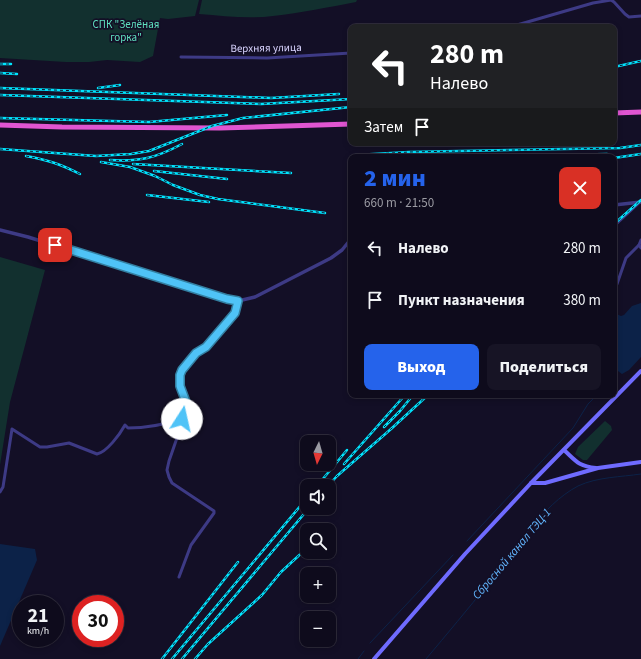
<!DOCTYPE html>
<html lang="ru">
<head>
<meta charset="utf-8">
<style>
  body { margin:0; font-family:"Source Sans 3",sans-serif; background:#171425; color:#f1f3f6; height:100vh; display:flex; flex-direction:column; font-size:15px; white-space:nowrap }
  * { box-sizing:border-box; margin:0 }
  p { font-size:13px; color:#9b9ba3 }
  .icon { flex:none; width:22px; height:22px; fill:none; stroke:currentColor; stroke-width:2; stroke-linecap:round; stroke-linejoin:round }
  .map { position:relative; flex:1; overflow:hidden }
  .side { position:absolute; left:348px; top:154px; width:269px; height:244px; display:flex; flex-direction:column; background:#0e0b1c; border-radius:8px; box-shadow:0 2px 6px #0003,0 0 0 1px #2e2b3b }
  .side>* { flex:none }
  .banner { position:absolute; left:348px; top:24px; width:269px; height:122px; border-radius:8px; box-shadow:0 2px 6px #0003,0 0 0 1px #2e2b3b; background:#202124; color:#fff; overflow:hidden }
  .needle { width:26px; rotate:185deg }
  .controls { position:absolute; left:300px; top:435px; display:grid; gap:8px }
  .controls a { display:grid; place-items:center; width:36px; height:36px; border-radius:8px; background:#0e0b1c; box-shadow:0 2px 6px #0003,0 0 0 1px #2e2b3b; font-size:20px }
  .speed { position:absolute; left:12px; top:595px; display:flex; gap:8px; font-size:20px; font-weight:700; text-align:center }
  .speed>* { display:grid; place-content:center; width:52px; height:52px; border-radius:50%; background:#0e0b1c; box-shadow:0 2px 6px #0003,0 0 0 1px #2e2b3b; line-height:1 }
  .speed small { font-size:10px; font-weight:400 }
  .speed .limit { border:6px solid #d22; background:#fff; color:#111 }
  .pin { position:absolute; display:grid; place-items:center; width:34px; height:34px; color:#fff; margin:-17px; border-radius:8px; box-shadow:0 2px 6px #0006 }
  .me { position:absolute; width:44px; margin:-22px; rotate:10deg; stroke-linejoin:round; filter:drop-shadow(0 0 3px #0008) }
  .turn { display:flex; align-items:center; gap:14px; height:84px; padding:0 16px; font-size:18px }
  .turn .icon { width:52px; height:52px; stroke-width:2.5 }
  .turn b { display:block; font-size:28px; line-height:34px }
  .then { display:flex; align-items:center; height:38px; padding:0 16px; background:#0003; gap:8px; font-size:15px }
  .round { display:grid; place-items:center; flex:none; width:42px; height:42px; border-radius:8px; background:#171425 }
  .overview { display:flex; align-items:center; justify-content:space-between; height:68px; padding:0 16px }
  h1 { font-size:24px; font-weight:800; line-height:30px; color:#2563eb }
  .action { display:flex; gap:8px; margin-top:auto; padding:8px 16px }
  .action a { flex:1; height:46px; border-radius:8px; background:#2563eb; color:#fff; font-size:16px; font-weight:800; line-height:46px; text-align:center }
  .action a+a { background:#171425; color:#f1f3f6 }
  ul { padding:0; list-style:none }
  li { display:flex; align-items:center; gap:12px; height:52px; padding:0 16px }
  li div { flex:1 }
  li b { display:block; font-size:15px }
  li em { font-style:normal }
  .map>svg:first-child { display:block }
  .green { fill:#12302f }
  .water { fill:#0c2248 }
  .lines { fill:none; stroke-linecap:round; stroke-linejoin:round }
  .stream { stroke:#0c2248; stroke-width:1 }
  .minor { stroke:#3d3a85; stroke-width:3 }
  .tertiary { stroke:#3d3a85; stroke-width:3.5 }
  .secondary { stroke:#6f6bff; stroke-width:4 }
  .trunk { stroke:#e055d1; stroke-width:5 }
  .rail-casing { stroke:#00e5ff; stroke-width:2.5 }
  .rail { stroke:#130f26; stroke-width:1; stroke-dasharray:3; stroke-linecap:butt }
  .route-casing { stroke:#337fa1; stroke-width:10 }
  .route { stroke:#4fc3f7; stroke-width:7 }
  .labels { text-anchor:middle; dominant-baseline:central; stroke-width:3.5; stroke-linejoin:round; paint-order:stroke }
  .park-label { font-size:11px; fill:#5fe0c0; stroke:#130f26 }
  .street-label { font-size:11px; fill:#d9d4ff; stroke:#130f26 }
  .water-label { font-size:12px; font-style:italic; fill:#62b6ff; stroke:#130f26 }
</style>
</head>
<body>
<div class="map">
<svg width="641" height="659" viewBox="0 0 641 659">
  <rect width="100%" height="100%" fill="#130f26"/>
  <g class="green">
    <path d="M0 0H199L195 16 168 19 160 18 153 56 140 62 107 60 89 62H66L0 58Z"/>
    <path d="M202 0H357L356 2C329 7 301 13 273 16 249 19 224 16 199 14Z"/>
    <path d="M0 257 45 270 10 402 0 465Z"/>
    <path d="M605 421 611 426 612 430 587 460H583L575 454 578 447Z"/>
  </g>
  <g class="water">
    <path d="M641 303V357L629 370 622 374 614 368V313L621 316 624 315 632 306Z"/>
    <path d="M0 544 35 549 37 560 0 646Z"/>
  </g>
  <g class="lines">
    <g class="stream">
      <path d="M467 541 573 428 588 404 597 395"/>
      <path d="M370 643 453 555"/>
      <path d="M358 659 364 651"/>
      <path d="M426 659C447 634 468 609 488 584 513 552 542 505 578 486 597 477 621 477 641 474"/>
    </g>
    <g class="minor">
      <path d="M514 27 517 25 593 3 611 0 614 2 625 14 629 17 641 16"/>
      <path d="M181 57 267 58 351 53"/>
      <path d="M614 226 640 202"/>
      <path d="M641 240 639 245 641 248"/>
      <path d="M614 284H617L626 258 639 245"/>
      <path d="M0 492 3 487 12 429 40 447H47L69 443 97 454C107 452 120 434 125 425L128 428C147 428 163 425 182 419"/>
      <path d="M179 577 191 545 214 513V511L172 483 169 477 167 470 169 461 178 435 185 402 180 386V375L182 370 196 353 206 347 235 313 238 301"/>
    </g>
    <g class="tertiary">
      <path d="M614 205 641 202"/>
      <path d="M0 230 28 237 227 299 238 301 255 297 331 258 342 250 351 239"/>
    </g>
    <g class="secondary">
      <path d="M564 450C576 461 578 466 596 468"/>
      <path d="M531 483H545L598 468 641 462"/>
      <path d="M374 659 465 554 531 483 641 371"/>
    </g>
    <g class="trunk">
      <path d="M614 113 641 112"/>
      <path d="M0 125 62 127 220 128 351 124"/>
    </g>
    <g class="rail-casing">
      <g id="rail">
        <path d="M0 64H11"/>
        <path d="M614 67 641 61"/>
        <path d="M0 73 17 74"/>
        <path d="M0 88 271 98 339 94"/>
        <path d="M98 88 120 85"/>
        <path d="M0 95 261 104 351 99"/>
        <path d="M0 118 149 122 227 115"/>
        <path d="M0 149 96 156 131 154 149 151 212 126 243 118 351 107"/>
        <path d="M356 155 409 152 620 148 641 145"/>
        <path d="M26 156C48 160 60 164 80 174"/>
        <path d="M523 156 607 154"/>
        <path d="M614 158 641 154"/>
        <path d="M110 160C139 162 156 158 182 144"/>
        <path d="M101 162 130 167 155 176 173 185 200 195 218 199 325 213"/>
        <path d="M133 164 291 173"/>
        <path d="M154 171 227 179"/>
        <path d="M147 195 209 202"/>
        <path d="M614 224 641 200"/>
        <path d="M384 427 400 411 413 395"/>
        <path d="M344 464 405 395"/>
        <path d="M317 486 347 450"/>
        <path d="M328 486 337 476 391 429 428 395"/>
        <path d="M162 659 238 562"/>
        <path d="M172 659 307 498"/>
        <path d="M182 659 309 508"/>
        <path d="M195 659 208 644 262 595 281 572 307 548"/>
      </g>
    </g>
    <use href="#rail" class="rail"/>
  </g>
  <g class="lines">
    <g class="route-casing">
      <path id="route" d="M55 245 227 299 238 301 235 313 206 347 196 353 182 370 180 375V386L186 402 182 419"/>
    </g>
    <use href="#route" class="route"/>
  </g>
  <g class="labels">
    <g class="park-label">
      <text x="126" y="24">СПК "Зелёная<tspan x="126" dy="13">горка"</tspan></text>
    </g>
    <g class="street-label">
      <text transform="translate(266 48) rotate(-1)">Верхняя улица</text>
    </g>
    <g class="water-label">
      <text transform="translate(512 554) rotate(-50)">Сбросной канал ТЭЦ-1</text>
    </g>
  </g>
</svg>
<div class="controls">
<a><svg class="needle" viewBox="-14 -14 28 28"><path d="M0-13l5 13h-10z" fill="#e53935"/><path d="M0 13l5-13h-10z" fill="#9b9ba3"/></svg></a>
<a><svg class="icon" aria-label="sound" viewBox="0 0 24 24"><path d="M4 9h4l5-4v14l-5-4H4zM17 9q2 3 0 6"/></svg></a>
<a><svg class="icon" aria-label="search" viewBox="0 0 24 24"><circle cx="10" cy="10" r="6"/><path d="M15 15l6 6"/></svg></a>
<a>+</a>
<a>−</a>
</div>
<div class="speed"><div>21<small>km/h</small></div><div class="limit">30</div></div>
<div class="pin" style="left:55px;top:245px;background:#d93025"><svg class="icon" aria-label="arrive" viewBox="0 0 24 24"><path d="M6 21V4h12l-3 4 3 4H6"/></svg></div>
<svg class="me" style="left:182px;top:419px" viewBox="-20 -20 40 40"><circle r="19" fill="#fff"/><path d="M0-13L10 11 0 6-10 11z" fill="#4fc3f7"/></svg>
<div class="banner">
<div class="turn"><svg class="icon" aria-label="left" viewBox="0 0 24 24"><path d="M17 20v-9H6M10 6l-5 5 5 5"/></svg><div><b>280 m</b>Налево</div></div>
<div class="then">Затем<svg class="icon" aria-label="arrive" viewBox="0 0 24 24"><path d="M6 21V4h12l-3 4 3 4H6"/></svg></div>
</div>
<section class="side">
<div class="overview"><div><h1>2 мин</h1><p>660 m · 21:50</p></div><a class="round" style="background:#d93025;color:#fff"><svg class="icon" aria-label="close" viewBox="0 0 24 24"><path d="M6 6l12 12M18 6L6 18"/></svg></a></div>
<ul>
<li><svg class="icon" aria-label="left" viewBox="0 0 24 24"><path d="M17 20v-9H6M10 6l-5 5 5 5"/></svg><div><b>Налево</b></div><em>280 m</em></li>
<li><svg class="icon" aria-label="arrive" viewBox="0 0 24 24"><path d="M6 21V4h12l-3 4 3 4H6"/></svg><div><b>Пункт назначения</b></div><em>380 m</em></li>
</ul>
<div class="action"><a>Выход</a><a>Поделиться</a></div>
</section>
</div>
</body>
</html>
